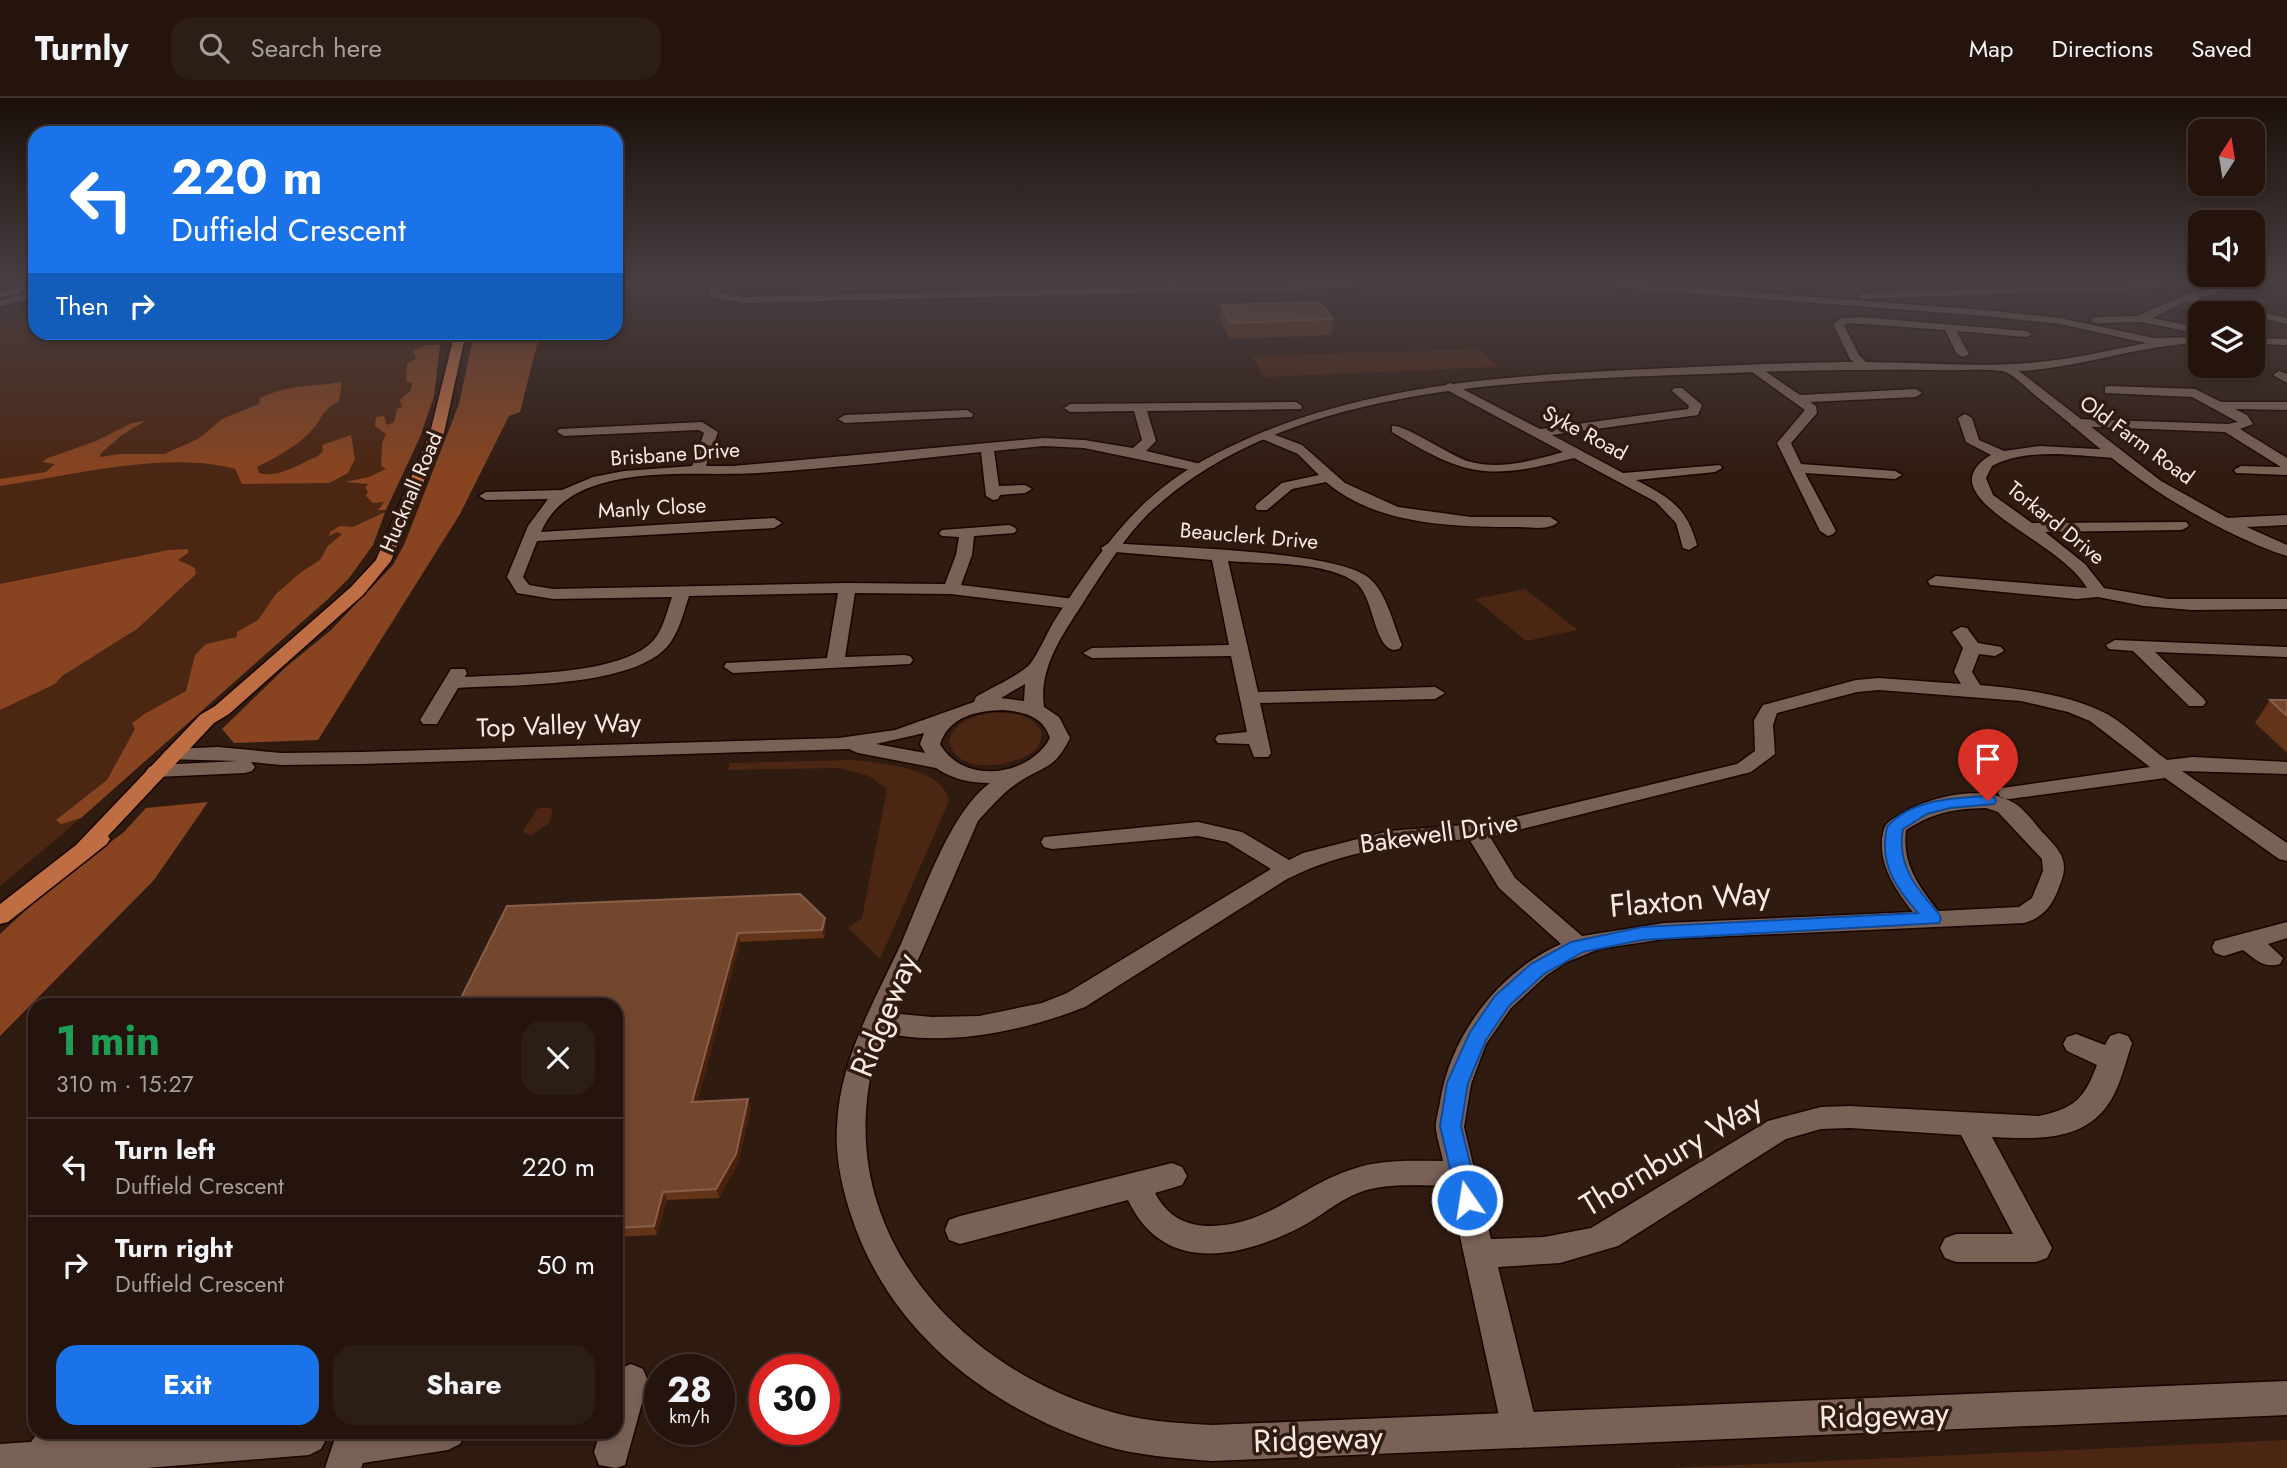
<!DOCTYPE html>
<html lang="en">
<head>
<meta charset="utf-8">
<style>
  body { margin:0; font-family:Jost,sans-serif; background:#2c1d16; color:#f1f3f6; height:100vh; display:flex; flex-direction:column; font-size:26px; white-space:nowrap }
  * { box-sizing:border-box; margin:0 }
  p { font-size:23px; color:#a39e9d }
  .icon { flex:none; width:38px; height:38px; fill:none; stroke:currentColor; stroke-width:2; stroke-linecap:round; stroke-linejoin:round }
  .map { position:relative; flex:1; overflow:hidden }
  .drawer { position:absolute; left:28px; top:900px; width:595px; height:441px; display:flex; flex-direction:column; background:#24140d; border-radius:21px; box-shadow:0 4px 10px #0003,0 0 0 2px #41332e }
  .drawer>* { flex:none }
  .banner { position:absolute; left:28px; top:28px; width:595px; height:214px; border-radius:21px; box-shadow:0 4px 10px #0003,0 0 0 2px #41332e; background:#1a73e8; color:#fff; overflow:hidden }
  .needle { width:46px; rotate:12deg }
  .fabs { position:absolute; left:2188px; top:21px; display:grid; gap:14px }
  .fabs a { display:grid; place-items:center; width:77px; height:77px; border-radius:14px; background:#24140d; box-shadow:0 4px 10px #0003,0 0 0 2px #41332e; font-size:35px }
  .speed { position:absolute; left:644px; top:1256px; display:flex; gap:14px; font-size:35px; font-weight:700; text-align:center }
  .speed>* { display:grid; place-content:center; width:91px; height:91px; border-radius:50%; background:#24140d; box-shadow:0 4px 10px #0003,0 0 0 2px #41332e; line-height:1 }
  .speed small { font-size:18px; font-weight:400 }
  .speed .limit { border:10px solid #d22; background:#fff; color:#111 }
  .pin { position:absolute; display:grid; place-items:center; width:60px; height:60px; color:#fff; margin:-72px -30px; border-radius:50% 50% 50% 0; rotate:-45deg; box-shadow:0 0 7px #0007 }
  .pin .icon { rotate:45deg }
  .me { position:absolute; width:77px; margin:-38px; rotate:347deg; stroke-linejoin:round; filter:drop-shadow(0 0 5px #0008) }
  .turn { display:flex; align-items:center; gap:24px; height:147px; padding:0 28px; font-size:32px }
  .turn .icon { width:91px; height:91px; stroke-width:2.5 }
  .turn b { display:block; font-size:49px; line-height:60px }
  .then { display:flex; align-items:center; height:66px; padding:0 28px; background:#0003; gap:14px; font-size:26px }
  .round { display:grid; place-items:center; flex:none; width:74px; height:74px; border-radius:21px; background:#2c1d16 }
  .summary { display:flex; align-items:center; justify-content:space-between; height:119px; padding:0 28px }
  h1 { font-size:42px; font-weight:700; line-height:52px; color:#1e9e55 }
  .button { display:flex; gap:14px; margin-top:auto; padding:14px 28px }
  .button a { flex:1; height:80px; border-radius:21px; background:#1a73e8; color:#fff; font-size:28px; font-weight:700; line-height:80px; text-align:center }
  .button a+a { background:#2c1d16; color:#f1f3f6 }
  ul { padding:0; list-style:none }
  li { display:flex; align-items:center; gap:21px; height:98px; padding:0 28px; border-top:2px solid #41332e }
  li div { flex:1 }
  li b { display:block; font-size:26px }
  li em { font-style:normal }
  header { display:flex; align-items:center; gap:42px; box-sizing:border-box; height:98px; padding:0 35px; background:#24140d; border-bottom:2px solid #41332e }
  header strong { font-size:33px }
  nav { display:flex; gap:38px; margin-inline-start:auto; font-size:24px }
  .search { width:490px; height:63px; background:#2c1d16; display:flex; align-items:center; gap:18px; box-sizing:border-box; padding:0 24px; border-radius:21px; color:#a39e9d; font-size:26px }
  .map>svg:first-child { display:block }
  .green { fill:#4b2613 }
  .forest { fill:#884420 }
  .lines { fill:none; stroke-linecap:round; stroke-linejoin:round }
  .minor-casing { stroke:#170501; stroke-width:3 }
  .tertiary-casing { stroke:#170501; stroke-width:3 }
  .primary-casing { stroke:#170501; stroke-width:3 }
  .minor { fill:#7a6156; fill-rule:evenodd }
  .tertiary { fill:#7a6156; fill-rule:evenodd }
  .primary { fill:#bf6e43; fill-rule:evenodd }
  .tram { stroke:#a18f87; stroke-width:2 }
  .rail { stroke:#a18f87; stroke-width:2.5; stroke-dasharray:8 3.5; stroke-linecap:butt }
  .wall { fill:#633418 }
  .shaded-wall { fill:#48220c }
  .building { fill:#73472e; stroke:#88604a; stroke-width:2 }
  .route { fill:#1a73e8; stroke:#114b97; stroke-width:2 }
  .labels { text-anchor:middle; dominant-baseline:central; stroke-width:7; stroke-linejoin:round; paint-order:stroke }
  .far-street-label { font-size:21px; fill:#f8e9e2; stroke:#301b11 }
  .street-label { font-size:26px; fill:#f8e9e2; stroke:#301b11 }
  .near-street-label { font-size:32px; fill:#f8e9e2; stroke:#301b11 }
</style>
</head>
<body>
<header>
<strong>Turnly</strong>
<div class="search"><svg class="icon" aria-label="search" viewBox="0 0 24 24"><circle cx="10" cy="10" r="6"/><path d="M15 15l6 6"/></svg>Search here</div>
<nav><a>Map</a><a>Directions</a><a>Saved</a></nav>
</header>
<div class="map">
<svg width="2287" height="1370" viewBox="0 0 2287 1370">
  <rect width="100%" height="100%" fill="#301b11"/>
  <g class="green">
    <path d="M35 214V234L444 235 440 247 434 298 420 339 392 397 373 447 349 480 66 733 0 788V225Z"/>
    <path d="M1480 251 1497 269 1264 279 1252 258Z"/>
    <path d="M1525 491 1578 532 1526 543 1475 501Z"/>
    <path d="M990 615C1009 614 1036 615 1042 637L1038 650C1017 669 957 680 949 643 954 624 972 618 990 615Z"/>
    <path d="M853 662C880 665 943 669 949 703L880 861 848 830 862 820 887 691 869 678 838 670 728 672 730 665Z"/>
    <path d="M543 709 553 711 549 725 532 737 525 736 523 733 537 711Z"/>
    <path d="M2287 1342V1370H1673Z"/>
  </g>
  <g class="forest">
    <path d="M474 235H540L520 314 509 318 460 416 318 642 234 645 222 631 286 569 331 532 393 467 404 447 459 306Z"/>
    <path d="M425 247H440L434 298 420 339 386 412H378L384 404 373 405 366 398 368 393 365 390 368 386 345 384 369 379 386 371 381 368 382 345 386 336 375 328 376 319 384 318 387 327 394 324 397 311 402 309 400 302 411 292 412 285 406 283 407 266 418 259 415 258 413 253Z"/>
    <path d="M342 284 339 303C318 315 324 321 309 335 294 350 275 360 257 369L259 375C278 381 301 365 318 358L323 353 322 347 351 337 355 361 348 375 329 385 242 386 235 371C167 352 69 378 0 388V381L46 374 55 366 42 364 48 360 96 343 132 325 145 323 122 337 101 355 100 359 120 356H164L198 341 222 321 259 306 260 300C291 286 311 289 342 284Z"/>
    <path d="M385 414 373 447 349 480 328 501 81 720 61 726 56 722 107 682 135 631 132 625 146 615 186 593 195 557 206 546 237 539V534L258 522 276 496 300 475 320 462 328 448 342 436 337 434 329 438 330 434 340 428 353 429Z"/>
    <path d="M188 451V455L178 462 195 470 196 476 137 531 62 578 55 586 0 612V486L169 452Z"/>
    <path d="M208 704 154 782 0 938V836L52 788 124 734 146 710Z"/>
  </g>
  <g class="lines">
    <g class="minor-casing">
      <g id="minor">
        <path d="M707 184H717L720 195 744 199 1149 189 1179 184 1177 187 1192 189 1349 184H1431L1426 187 1192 195 1168 192 1149 195 744 205 711 199Z"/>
        <path d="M2245 184H2256L2251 187Z"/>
        <path d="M2158 185 2162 186V190L1862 201 1857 198 1862 195Z"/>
        <path d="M2185 197 2287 220V226L2252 218V215H2239L2181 202 2180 200Z"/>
        <path d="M1861 219 2026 233 2032 236 2026 239 1956 233 1969 256 1963 259 1957 256 1945 232 1848 225 1844 227 1859 257 1870 268 1864 272 1850 261 1833 226 1842 220Z"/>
        <path d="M1756 267 1800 297 1916 291 1922 295 1916 299 1810 304 1816 308 1817 315 1791 345 1801 366 1895 373 1902 377 1895 381 1805 375 1836 433 1833 436 1828 438 1820 433 1777 345 1805 312 1752 274 1750 271Z"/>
        <path d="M2279 273 2287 276V285L2273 277Z"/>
        <path d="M1451 285 1540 331 1688 311 1689 308 1672 293 1674 290H1682L1702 307 1698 317 1552 337 1623 375 1720 367 1722 370 1715 374 1636 382C1670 400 1686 408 1697 447L1689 452 1683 450 1676 425 1656 404 1574 360C1489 382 1468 380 1392 334V328C1406 326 1451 359 1471 364 1502 372 1534 362 1563 354L1447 292V286Z"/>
        <path d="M2109 288 2195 291 2221 304H2287V312L2235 311 2247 317 2253 326 2240 331 2287 360V377L2236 375 2234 372 2241 368 2281 369 2225 334 2071 328V322L2076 321 2228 326 2238 324 2192 299 2105 295V289Z"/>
        <path d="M1296 304 1302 308 1301 311 1147 313 1156 343 1146 353 1205 367 1207 370 1200 374 1084 350 1044 348 994 353 999 388 1025 387 1032 391 1025 395 1000 397 998 401 993 402 986 398 981 354C907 362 833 370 758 375 706 378 651 371 600 386 573 394 552 408 541 434L774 420 782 425 774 430 537 443 523 479 529 487 553 491 847 485 945 486 956 457 959 439 942 438 939 435 942 432 1009 427 1014 429 1017 432 1014 435 974 438 972 457 961 487 1074 501 1083 506 1074 511 951 496 855 495 845 559 904 557 910 558 913 562 910 566 733 575 724 569 726 565 827 560 838 495 689 498C683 516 678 539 664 552 625 589 511 587 458 590L437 626H423L420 622 451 571H465L467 575 465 579C512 576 620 578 653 543 663 532 667 513 672 499L553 501 517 495 507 479 528 428 548 401 486 402 479 398 486 394 562 392 593 379 624 373 692 368 704 335 699 332 564 338 557 334 559 331 702 324 718 334 706 368H733L1044 340 1084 342 1133 350 1142 342 1134 313 1070 314 1064 310 1070 306Z"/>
        <path d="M967 312 973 316 972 319 845 325 838 321 845 317Z"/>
        <path d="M1965 316 1972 320 1979 342 2004 353 2040 348 2115 352 2122 356 2115 360C2075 358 2029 349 1992 368L1986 380 1993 397 2032 425 2186 424 2189 427 2186 430 2181 432 2045 434 2085 466 2104 490 2168 501H2287V511L2192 512 2144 508 2098 499 2077 501 1930 487 1928 483 1936 478 2087 490C2065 451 1984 421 1973 388 1968 375 1980 363 1991 357L1966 344 1958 320Z"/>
        <path d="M1265 333 1302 347 1345 385 1398 409 1471 419H1550L1558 424C1549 433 1528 429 1516 429 1453 429 1376 427 1326 384L1292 391 1267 412H1257L1255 409 1257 406 1282 385 1319 377 1298 356 1260 340 1258 337Z"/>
        <path d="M2287 417V427L2226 430 2218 425 2226 420Z"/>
        <path d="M1109 445C1160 449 1336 452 1369 480 1387 495 1393 526 1402 547L1399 551 1393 552C1373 547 1374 497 1355 484 1324 463 1265 466 1228 463L1258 594 1435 589 1445 595 1435 601 1260 605 1271 655 1268 659H1254L1249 646 1218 645 1215 641 1218 637 1247 634 1231 558 1092 560 1083 555 1092 550 1229 547 1212 462 1103 453 1101 450Z"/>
        <path d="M1961 529 1967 530 1978 545 2001 549 2004 553 1995 558 1979 556 1972 574 1980 587C2022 591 2069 596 2107 616 2128 628 2147 648 2167 662L2193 659 2287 664V676L2182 673 2287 745V763L2279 761 2165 680 2009 701 2001 700 1998 695 2001 690 2009 689 2150 669 2090 623 2068 614 2021 603 1879 592 1857 594 1777 615 1773 627 1775 656 1751 674 1490 739 1515 780 1582 838 1664 825 1913 814C1895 791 1875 762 1884 731 1886 724 1893 721 1899 717 1929 699 1980 686 2012 704 2025 710 2036 728 2046 738 2060 753 2069 762 2061 784 2054 804 2046 819 2024 825L1664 841 1599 851 1567 864 1547 877 1511 910 1486 946 1471 986 1464 1029 1491 1141 1544 1139 1591 1130 1768 1023 1821 1009 1850 1008 2039 1018C2075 1010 2084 1001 2097 967L2067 953 2063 946 2067 939 2076 936 2105 947 2110 938 2119 935 2128 938 2132 945C2126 963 2121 985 2111 1002 2085 1045 2035 1041 1992 1039L2052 1150 2047 1160 2036 1164H1956L1945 1160 1940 1150 1945 1140 1956 1136H2013L1961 1037 1850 1030 1821 1031 1786 1041 1618 1148 1560 1165 1498 1169 1538 1332 1532 1344 1520 1350 1508 1344 1502 1332 1449 1088C1420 1088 1386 1084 1358 1095 1337 1103 1319 1120 1299 1130 1237 1161 1163 1176 1128 1102L960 1146 949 1142 945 1132 949 1122 960 1118 1172 1065 1182 1069 1187 1078 1182 1087 1155 1095C1167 1118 1185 1128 1211 1128 1270 1127 1301 1087 1353 1071 1382 1061 1413 1063 1443 1063 1441 1052 1437 1041 1436 1031 1435 1023 1439 1012 1440 1004 1450 938 1499 873 1561 846L1499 790 1469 741C1402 746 1348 751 1287 781L1085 909C1021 934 937 952 870 931L866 924 870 917 879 914 932 919 979 918 1042 905 1067 895 1271 771 1227 744 1198 738 1052 751 1044 749 1041 744 1044 739 1198 724 1242 734 1289 762 1303 755 1389 733 1490 725 1737 666 1755 653 1754 622 1763 607 1856 582 1879 580 1961 586 1954 574 1963 550 1952 534ZM1986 710 1998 714 2042 761 2043 773 2032 800 2019 809 1938 813C1918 787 1902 766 1906 732 1935 714 1952 711 1986 710Z"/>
        <path d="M2115 542 2287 549V559L2155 554 2203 600 2206 604 2203 608H2189L2133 553 2109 551 2106 547Z"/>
        <path d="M2287 824V840L2268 846 2283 860 2280 866C2264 871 2255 861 2243 852L2224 858 2215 855 2212 849 2215 843Z"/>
        <path d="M631 1266 643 1271 648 1283 625 1367 616 1370 599 1367 594 1354 600 1334H616V1278L619 1271Z"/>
        <path d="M38 1334H75L73 1340 157 1334H324L327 1339 321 1351 309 1357 146 1370H0V1346L31 1344Z"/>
        <path d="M337 1334H466L460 1346 448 1352 363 1365 361 1370H325Z"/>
      </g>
    </g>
    <g class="tertiary-casing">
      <g id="tertiary">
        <path d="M1580 184H1619L1984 212 2060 220 2154 240 2200 239V245C2139 247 2080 270 2019 273L2161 383 2231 422 2287 447V458C2247 446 2186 413 2151 389 2111 362 2074 328 2036 298 2027 291 2013 275 2002 273 1981 270 1957 273 1936 272 1868 271 1800 272 1732 275 1546 283 1294 278 1149 415 1125 439 1107 468 1088 497 1067 531 1038 566 1044 609L1059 619 1070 640C1054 671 1048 666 1022 682 1004 693 992 708 978 723 953 780 929 837 904 894 894 917 879 943 873 967 834 1130 953 1265 1102 1311 1137 1323 1175 1325 1212 1327L2287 1283V1317L1212 1363C1176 1360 1137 1358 1102 1347 988 1310 889 1234 851 1117 842 1089 835 1059 837 1029 839 963 874 904 901 846 922 799 949 715 990 685 970 685 952 681 936 670L858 655 849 651 361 666 281 667 251 664 255 669 252 673 245 675 156 679 149 677 146 673 149 669 156 667 239 663 165 661 162 657 165 653 172 651 218 649 281 655 361 654 839 640 895 632 974 604 976 599C992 589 1012 581 1027 569 1036 562 1048 532 1056 520 1099 455 1135 399 1206 361 1342 287 1497 278 1648 271 1719 268 1791 264 1862 264 1920 264 1980 270 2038 264 2074 261 2110 252 2146 245L2060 226 1984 218 1585 187ZM1025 586 1024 603 1001 600ZM1003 612C1024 614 1043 618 1050 640 1029 679 963 687 940 646 950 618 976 613 1003 612ZM924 635 920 646 925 655 876 646Z"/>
        <path d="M2240 184H2258L2187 203 2152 220 2200 230V236L2141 224 2095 225 2090 222 2095 219 2137 218 2188 196Z"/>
        <path d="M35 194V200L0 208V202Z"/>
        <path d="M2252 240 2287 241V247L2252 246Z"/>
      </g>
    </g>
    <g class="primary-casing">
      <path id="primary" d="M455 234H466L444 335 391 463 363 497 229 616 214 625 108 738 110 741 107 746 8 824 0 826V806L76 747 200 617 215 608 351 489 376 462 430 335Z"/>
    </g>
    <use href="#minor" class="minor"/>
    <use href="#tertiary" class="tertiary"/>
    <use href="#primary" class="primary"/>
    <path class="tram" d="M0 196 35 188"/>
    <path class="rail" d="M0 198 35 190"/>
  </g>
  <g class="wall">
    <path d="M1221 207 1333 221 1331 237 1230 241 1220 223Z"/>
    <path d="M2270 602H2287V655L2255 625Z"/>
    <path d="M507 808 826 828 824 840 740 844 697 1004 751 1010 738 1065 719 1100 667 1102 657 1137 616 1139V906Z"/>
  </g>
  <g class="shaded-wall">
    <path d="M825 820 826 828 824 840 822 832Z"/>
    <path d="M738 835 740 844 695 1013 692 1004Z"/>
    <path d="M748 1001 751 1010 738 1065 719 1100 716 1091Z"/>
    <path d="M663 1094 667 1102 657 1137 654 1128Z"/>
  </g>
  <g class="building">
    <path d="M1319 204 1333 221 1231 225 1221 207Z"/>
    <path d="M2270 602H2287V618Z"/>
    <path d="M800 796 825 820 822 832 738 835 692 1004 748 1001 736 1056 716 1091 663 1094 654 1128 616 1130V906H458L507 808Z"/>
  </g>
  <linearGradient id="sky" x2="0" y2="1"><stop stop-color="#1a0f09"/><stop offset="0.49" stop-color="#483f43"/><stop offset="1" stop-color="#483f43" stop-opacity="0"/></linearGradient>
  <rect width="2287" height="375" fill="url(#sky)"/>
  <path class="route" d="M1988 698 1994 699 1996 703 1994 706 1950 710 1927 716 1903 731C1896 767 1917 791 1939 816L1941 821 1939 825 1642 842 1583 854 1544 876 1509 908 1486 942 1468 985 1461 1028 1479 1102 1475 1109 1467 1111 1459 1109 1440 1028 1447 985 1470 934 1495 898 1531 866 1571 844 1642 829 1918 815C1895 789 1879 765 1887 729 1910 701 1955 700 1988 698Z"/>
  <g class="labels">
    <g class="far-street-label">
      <text transform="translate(1585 335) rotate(28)">Syke Road</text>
      <text transform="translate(2137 342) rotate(36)">Old Farm Road</text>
      <text transform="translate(675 356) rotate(-4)">Brisbane Drive</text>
      <text transform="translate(411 394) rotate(-67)">Hucknall Road</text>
      <text transform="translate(652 410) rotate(-3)">Manly Close</text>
      <text transform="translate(2056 425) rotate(39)">Torkard Drive</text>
      <text transform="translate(1249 438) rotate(5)">Beauclerk Drive</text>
    </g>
    <g class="street-label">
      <text transform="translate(559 627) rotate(-2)">Top Valley Way</text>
      <text transform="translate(1439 735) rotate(-8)">Bakewell Drive</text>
    </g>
    <g class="near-street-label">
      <text transform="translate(1690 801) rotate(-5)">Flaxton Way</text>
      <text transform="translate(884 917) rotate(-68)">Ridgeway</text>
      <text transform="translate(1671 1057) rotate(-31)">Thornbury Way</text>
      <text transform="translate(1884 1317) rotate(-2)">Ridgeway</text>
      <text transform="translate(1318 1341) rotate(-2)">Ridgeway</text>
    </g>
  </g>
</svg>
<div class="fabs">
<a><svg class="needle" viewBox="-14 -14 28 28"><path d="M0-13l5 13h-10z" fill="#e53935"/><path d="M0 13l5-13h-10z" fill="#a39e9d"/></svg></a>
<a><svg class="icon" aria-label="sound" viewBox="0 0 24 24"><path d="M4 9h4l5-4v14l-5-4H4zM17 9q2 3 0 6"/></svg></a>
<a><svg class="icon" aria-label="layers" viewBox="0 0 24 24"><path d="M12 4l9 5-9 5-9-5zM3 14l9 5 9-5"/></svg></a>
</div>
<div class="speed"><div>28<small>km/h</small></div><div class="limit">30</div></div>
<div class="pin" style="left:1988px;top:703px;background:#d93025"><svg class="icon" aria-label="arrive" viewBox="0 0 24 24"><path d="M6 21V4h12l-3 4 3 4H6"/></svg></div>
<svg class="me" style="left:1467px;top:1102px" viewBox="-20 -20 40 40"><circle r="17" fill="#1a73e8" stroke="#fff" stroke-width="3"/><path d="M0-11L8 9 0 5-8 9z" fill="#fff"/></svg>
<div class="banner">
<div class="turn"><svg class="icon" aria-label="left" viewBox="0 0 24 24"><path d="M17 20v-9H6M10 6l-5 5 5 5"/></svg><div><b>220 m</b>Duffield Crescent</div></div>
<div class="then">Then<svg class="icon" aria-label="right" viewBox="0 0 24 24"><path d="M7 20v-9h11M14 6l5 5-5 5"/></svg></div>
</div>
<section class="drawer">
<div class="summary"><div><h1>1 min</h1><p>310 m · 15:27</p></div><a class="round"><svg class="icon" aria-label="close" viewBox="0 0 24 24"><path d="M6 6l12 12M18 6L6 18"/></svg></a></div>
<ul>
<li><svg class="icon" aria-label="left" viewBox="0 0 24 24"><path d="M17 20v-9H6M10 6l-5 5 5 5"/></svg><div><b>Turn left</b><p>Duffield Crescent</p></div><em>220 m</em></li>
<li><svg class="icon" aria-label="right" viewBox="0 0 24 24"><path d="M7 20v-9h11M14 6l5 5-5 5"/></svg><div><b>Turn right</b><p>Duffield Crescent</p></div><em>50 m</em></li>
</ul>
<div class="button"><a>Exit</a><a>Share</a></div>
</section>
</div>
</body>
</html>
